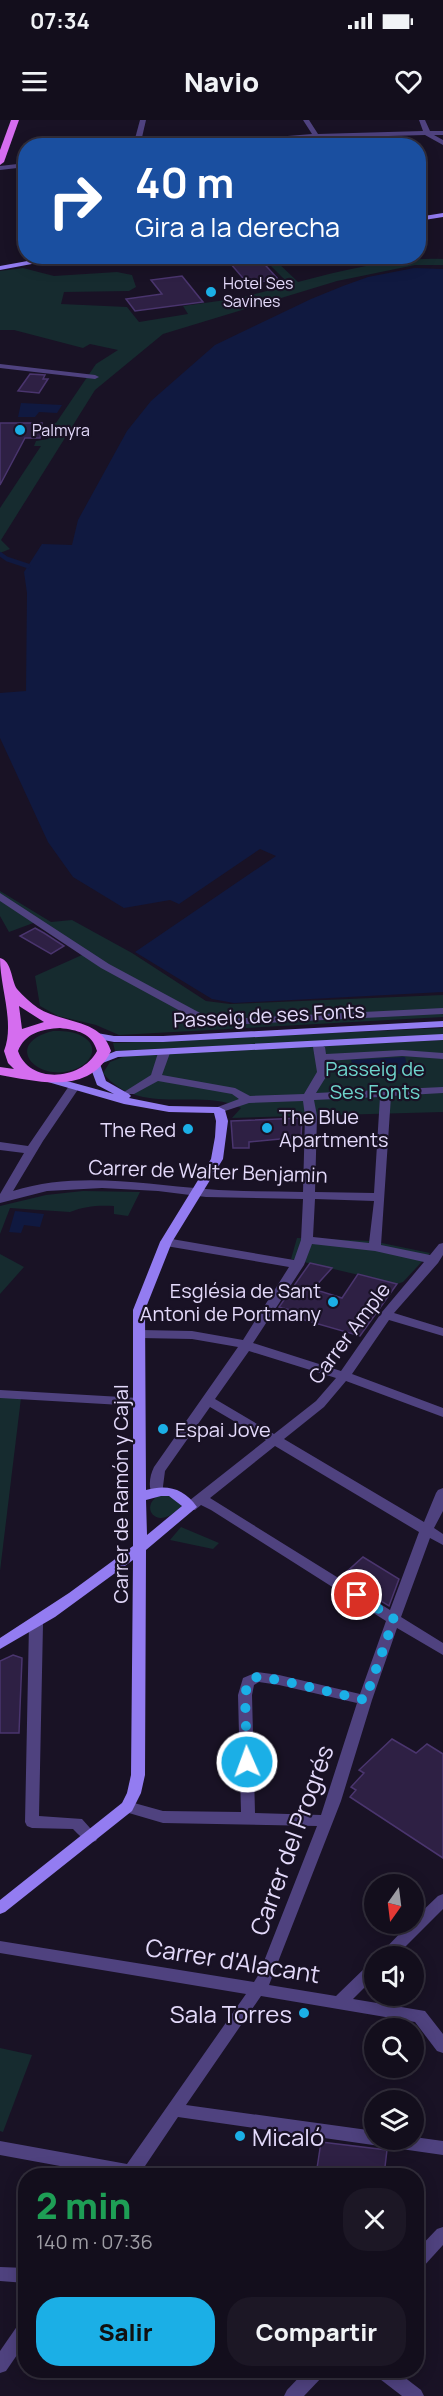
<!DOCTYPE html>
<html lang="es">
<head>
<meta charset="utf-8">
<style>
  body { margin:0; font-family:Manrope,sans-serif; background:#1c1725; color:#f1f3f6; height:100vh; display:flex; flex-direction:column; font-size:22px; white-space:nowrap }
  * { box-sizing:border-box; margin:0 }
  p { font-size:20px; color:#9d9ca3 }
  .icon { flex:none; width:33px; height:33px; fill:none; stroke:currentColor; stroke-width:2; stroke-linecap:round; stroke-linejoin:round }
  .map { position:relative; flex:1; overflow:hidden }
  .panel { position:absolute; left:18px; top:2048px; width:406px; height:210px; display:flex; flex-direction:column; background:#130e1c; border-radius:24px; box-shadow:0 3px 15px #0003,0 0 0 2px #322e3b }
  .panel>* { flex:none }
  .hud { position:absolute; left:18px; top:18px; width:408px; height:126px; border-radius:24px; box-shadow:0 3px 15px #0003,0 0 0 2px #322e3b; background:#1a4fa0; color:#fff; overflow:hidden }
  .needle { width:39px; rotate:194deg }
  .fabs { position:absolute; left:364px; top:1754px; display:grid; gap:12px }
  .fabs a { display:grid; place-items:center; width:60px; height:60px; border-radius:50%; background:#130e1c; box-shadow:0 3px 15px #0003,0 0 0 2px #322e3b; font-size:30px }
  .pin { position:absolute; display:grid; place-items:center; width:51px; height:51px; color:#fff; margin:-26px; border:3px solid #fff; border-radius:50%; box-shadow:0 2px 6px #0007 }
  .me { position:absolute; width:66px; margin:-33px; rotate:358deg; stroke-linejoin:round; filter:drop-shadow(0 0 4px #0008) }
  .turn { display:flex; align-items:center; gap:21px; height:126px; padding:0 18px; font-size:27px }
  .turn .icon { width:78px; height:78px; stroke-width:2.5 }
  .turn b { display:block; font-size:42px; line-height:51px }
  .round { display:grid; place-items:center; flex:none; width:63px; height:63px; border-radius:24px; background:#1c1725 }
  .overview { display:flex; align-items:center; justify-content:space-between; height:102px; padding:0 18px }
  h1 { font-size:36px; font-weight:800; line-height:45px; color:#1e9e55 }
  .action { display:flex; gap:12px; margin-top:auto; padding:12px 18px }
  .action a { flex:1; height:69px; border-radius:24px; background:#1bafe6; color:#111; font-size:24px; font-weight:800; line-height:69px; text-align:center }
  .action a+a { background:#1c1725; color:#f1f3f6 }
  .status { display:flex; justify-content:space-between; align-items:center; height:42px; padding:0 30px; background:#130e1c; direction:ltr }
  .status svg { height:16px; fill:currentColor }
  header { display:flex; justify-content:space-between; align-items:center; height:78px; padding:0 18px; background:#130e1c; font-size:27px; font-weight:800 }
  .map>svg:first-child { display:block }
  .green { fill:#162b2f }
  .water { fill:#101940 }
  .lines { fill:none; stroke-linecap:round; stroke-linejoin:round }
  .stream { stroke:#101940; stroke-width:4.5 }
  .building { fill:#2e2044; stroke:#4a356e; stroke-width:1.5 }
  .street { fill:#4f427f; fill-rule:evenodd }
  .secondary { fill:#937cf1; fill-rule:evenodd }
  .primary { fill:#d56def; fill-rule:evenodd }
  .route { stroke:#1bafe6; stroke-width:10; stroke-dasharray:0 18 }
  .poi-dot { fill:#1bafe6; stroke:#191225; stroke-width:2 }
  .labels { text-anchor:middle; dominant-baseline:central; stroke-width:4.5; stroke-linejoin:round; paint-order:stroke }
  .far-poi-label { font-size:16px; fill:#e4dafb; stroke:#191225; text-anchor:start }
  .street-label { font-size:20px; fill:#e4dafb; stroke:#191225 }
  .park-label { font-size:20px; fill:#6ed4cc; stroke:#191225 }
  .poi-label { font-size:20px; fill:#e4dafb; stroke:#191225; text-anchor:start }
  .near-street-label { font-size:24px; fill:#e4dafb; stroke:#191225 }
  .near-poi-label { font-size:24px; fill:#e4dafb; stroke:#191225; text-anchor:end }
</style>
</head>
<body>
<div class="status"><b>07:34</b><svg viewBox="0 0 49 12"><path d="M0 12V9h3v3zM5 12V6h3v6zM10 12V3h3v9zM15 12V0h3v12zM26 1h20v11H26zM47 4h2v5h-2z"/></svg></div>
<header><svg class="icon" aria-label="menu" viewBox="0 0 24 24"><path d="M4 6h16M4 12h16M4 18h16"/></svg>Navio<svg class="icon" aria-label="heart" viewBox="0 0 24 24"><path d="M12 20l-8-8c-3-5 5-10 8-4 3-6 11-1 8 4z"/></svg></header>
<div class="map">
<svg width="443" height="2276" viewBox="0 0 443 2276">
  <rect width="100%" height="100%" fill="#191225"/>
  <g class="green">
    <path d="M262 137H272L298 162C345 150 394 137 443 139V145H415L337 161 163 214 95 270 1 420 10 429 0 433V388L41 326H34L36 321 48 319 50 302 56 303 96 244 118 230 90 224 83 228 14 210H0V151L23 148 54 156 117 152 132 155 136 167 129 171 64 172 61 184 127 187 139 202 188 194 183 186 240 178 290 165Z"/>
    <path d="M0 771 51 802 72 800 132 833 206 881 230 884 443 875V897L119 915 96 905 58 896 40 886 35 856 82 835 36 802 9 812 0 796Z"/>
    <path d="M443 908V915L115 931 113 923Z"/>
    <path d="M53 911C62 911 72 911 80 915 99 924 94 940 78 948 39 966 0 924 53 911Z"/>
    <path d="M443 920V992L232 998 241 988C199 967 139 998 103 953L110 942 128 935Z"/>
    <path d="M83 1071 140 1072 128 1096 114 1094V1086C98 1085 85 1086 70 1092L10 1088 0 1114V1086L46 1075Z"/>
    <path d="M297 1118 372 1121 430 1133 403 1162 397 1164 291 1139Z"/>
    <path d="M0 1134 24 1147 0 1174Z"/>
    <path d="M0 1277 21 1278 0 1451Z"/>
    <path d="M168 1374 181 1384V1387C151 1417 136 1376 168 1374Z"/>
    <path d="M181 1407 219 1423 213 1429 170 1420Z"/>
    <path d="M0 1928 32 1935 3 2012 0 2011Z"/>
  </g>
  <g class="water">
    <path d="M414 148 443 149V872L234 883 212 879 135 832 276 736 260 729 179 784 170 780 124 788 73 757 48 722 0 618V573L26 571 27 473 24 452 42 424 72 425 78 400 127 311 151 281 215 225 311 179 343 166 368 157Z"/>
    <path d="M21 283 62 285 57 293 39 292 35 297H18Z"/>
    <path d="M405 937 409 953 356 957 351 940Z"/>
    <path d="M15 1091 44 1094 40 1107 24 1105 21 1113 9 1112Z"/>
  </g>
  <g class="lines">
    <path class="stream" d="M0 434 7 439 28 446"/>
  </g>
  <g class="building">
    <path d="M224 136H257L278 159 248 164Z"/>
    <path d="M182 156 203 182 135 191 126 179 162 174 151 160Z"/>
    <path d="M30 254 45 255 43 259H48L39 273 18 271Z"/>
    <path d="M0 303H42L40 318H25L0 365Z"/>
    <path d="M35 808 44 813 64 826 51 834 20 816Z"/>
    <path d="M302 998 301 1017 249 1022V1028H233L231 1001Z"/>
    <path d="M310 1143 332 1148 313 1169 342 1178 358 1154 397 1164 360 1216 287 1195 290 1190 279 1187Z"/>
    <path d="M363 1437 399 1459 389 1486 341 1457Z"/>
    <path d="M13 1535 22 1538 19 1613H0V1541Z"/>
    <path d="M392 1619 416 1633 427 1624 443 1634V1738L350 1677 356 1670 351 1667 364 1653 359 1650Z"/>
    <path d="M321 2022 387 2030 384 2055H316Z"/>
  </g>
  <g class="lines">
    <g class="street">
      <path d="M140 0H146L140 26H133Z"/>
      <path d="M303 0H309L318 14 423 11 419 0H425L430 11H443V15H434L443 20V25L425 15 316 18 206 26H165L312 14Z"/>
      <path d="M26 43V47L0 50V46Z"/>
      <path d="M0 244 95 255 99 257 95 259 0 248Z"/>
      <path d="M0 773 109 844 202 894 226 899 443 888V894L226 905 195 899 101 848 0 781Z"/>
      <path d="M319 924 325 927 326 934 402 930 443 933V939L402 936 327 941 329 952 316 973 443 967V973L391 976 381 1125 430 1135 439 1124 443 1123V1135L438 1143 394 1193 443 1208V1216L389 1200 352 1254 443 1288V1297L346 1261 324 1287 284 1319 424 1402 436 1373 438 1370 443 1368V1391L434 1408 443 1414V1425L430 1418 401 1497 443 1523V1535L397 1508 372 1580 341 1681 269 1865 336 1876 370 1843 375 1841V1857L353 1879 425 1891 443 1914V1933L437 1931 415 1902 261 1876 186 1985 375 2011V2019H414V2017L443 2021V2035L178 1997 141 2052 142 2055H109L0 2035V2021L127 2044 246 1874 0 1833V1821L254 1862 259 1854 317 1706 163 1703 122 1691 120 1687 122 1683 127 1681 163 1691 241 1692 238 1575 243 1558 257 1552 279 1555 360 1574 386 1501 211 1390 201 1385 195 1390H185L183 1387 185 1384 266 1320 210 1287 165 1351 162 1374H152C148 1366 150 1355 154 1347L238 1227 192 1219 140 1218 134 1214 140 1210 192 1211 243 1220 289 1147 166 1126 160 1122 166 1118 294 1140 301 1120 303 1079 206 1077 158 1071 102 1068 47 1071 0 1083V1074L24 1033 0 1030V1022L28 1026 69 966 73 965 79 968 43 1021 13 1071C76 1051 143 1064 206 1069 238 1072 271 1071 303 1072L305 996 303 981 249 983 219 993 213 990 215 988 239 979 232 974 158 961 134 974H126L124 972 151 955 158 933 164 930 170 933 162 955 235 968 250 976 304 974 317 952 313 927ZM380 977 374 1073 315 1072 317 996 314 980ZM315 1079 374 1081 369 1123 313 1117ZM312 1124 375 1131 424 1142 382 1192 341 1251 253 1223 304 1145ZM249 1231 336 1258 316 1281 274 1314 215 1279ZM275 1326 419 1412 390 1490 210 1378ZM259 1562 279 1565 357 1583 321 1695 255 1693 252 1575 254 1565Z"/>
      <path d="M0 1270 139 1278 145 1282 139 1286 0 1278Z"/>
      <path d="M36 1499 41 1500 43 1504 39 1696 82 1699 98 1717 96 1721C86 1724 80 1716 73 1709L32 1708 27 1706 25 1702 29 1504 31 1500Z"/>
      <path d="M443 1774V1789L396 1836H378L410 1803H414V1799L438 1776Z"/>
      <path d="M443 2107V2125L423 2147 417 2149V2130L437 2109Z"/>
      <path d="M0 2147 26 2148V2163L0 2161Z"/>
      <path d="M26 2200V2222L6 2251 0 2253V2231L20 2202Z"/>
      <path d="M306 2250H326L323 2256 304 2276H284L287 2270Z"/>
      <path d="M373 2250H395L421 2270 424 2276H402L376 2256Z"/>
    </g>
    <g class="secondary">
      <path d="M443 93V97L418 101V97Z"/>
      <path d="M55 136H74L0 150V146Z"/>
      <path d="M443 901V907L163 922H114L93 918 92 916 97 913 114 916H163Z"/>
      <path d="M443 914V920L118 937 100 944 106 961 129 974 131 976 129 978 169 986 219 987 225 990 228 1001 223 1039 172 1122 145 1190 146 1370C167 1364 184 1368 197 1387L146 1430 145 1655 141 1673 132 1691 5 1792 0 1794V1780L122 1683 127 1673 131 1655 133 1440 55 1497 0 1529V1518L69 1473 133 1426V1190L160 1122 211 1039 215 1017 216 1001 214 993 169 992 124 984 41 960 39 958 45 955 114 974 97 965 90 946 96 943V939L116 931ZM161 1376H169L182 1386 147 1415 146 1380Z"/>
    </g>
    <g class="primary">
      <path d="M11 0H19L4 42 0 45V30Z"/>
      <path d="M0 838C12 841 11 860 17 869 23 876 31 883 38 888 63 904 101 898 111 931 89 975 40 962 0 955V947L14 949 8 943 4 931C15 903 0 868 0 838ZM19 886 44 902 22 909ZM60 908C77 910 92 913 97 931 82 960 30 965 18 931 25 913 42 909 60 908Z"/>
    </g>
  </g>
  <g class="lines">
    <path class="route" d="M247 1642 245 1575 248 1562 257 1557 279 1560 365 1580 394 1499 357 1475"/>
  </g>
  <g class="poi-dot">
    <circle cx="211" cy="172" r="6"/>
    <circle cx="20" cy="310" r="6"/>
    <circle cx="267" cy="1008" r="6"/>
    <circle cx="188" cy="1009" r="6"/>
    <circle cx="333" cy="1182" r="6"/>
    <circle cx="163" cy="1309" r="6"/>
    <circle cx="304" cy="1893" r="6"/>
    <circle cx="240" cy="2016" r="6"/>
  </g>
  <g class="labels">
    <g class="far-poi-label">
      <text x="223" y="163">Hotel Ses<tspan x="223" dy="18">Savines</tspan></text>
      <text x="32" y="310">Palmyra</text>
    </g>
    <g class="street-label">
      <text transform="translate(269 895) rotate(-3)">Passeig de ses Fonts</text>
      <text transform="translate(208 1051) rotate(2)">Carrer de Walter Benjamin</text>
      <text transform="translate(349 1213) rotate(-53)">Carrer Ample</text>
      <text transform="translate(120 1374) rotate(-90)">Carrer de Ramón y Cajal</text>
    </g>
    <g class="park-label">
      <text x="375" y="948">Passeig de<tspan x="375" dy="23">Ses Fonts</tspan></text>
    </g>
    <g class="poi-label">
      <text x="279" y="996">The Blue<tspan x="279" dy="23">Apartments</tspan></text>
      <text x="176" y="1009" text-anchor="end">The Red</text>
      <text x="321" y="1170" text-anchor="end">Església de Sant<tspan x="321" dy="23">Antoni de Portmany</tspan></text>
      <text x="175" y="1309">Espai Jove</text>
    </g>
    <g class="near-street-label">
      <text transform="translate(291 1720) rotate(-70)">Carrer del Progrés</text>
      <text transform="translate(233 1840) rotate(9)">Carrer d'Alacant</text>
    </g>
    <g class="near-poi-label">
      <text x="292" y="1893">Sala Torres</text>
      <text x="252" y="2016" text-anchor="start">Micaló</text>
    </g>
  </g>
</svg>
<div class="fabs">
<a><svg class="needle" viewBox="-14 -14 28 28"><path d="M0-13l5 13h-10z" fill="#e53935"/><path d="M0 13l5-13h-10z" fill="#9d9ca3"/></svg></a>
<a><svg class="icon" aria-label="sound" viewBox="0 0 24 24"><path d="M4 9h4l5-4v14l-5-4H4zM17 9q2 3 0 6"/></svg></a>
<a><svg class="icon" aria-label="search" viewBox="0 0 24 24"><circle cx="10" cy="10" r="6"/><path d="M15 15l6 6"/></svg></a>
<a><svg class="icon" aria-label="layers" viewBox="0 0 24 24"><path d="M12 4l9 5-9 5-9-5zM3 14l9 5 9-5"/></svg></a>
</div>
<div class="pin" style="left:357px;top:1475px;background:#d93025"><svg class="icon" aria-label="arrive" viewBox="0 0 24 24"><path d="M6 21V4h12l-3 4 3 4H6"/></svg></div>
<svg class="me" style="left:247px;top:1642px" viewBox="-20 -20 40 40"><circle r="17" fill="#1bafe6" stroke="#fff" stroke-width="3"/><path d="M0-11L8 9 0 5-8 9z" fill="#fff"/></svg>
<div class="hud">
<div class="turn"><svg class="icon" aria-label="right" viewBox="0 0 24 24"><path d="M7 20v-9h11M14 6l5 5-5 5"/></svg><div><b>40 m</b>Gira a la derecha</div></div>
</div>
<section class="panel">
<div class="overview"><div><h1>2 min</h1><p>140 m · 07:36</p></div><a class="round"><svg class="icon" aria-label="close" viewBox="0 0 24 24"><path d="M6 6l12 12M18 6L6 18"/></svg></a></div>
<div class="action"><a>Salir</a><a>Compartir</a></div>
</section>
</div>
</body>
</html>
